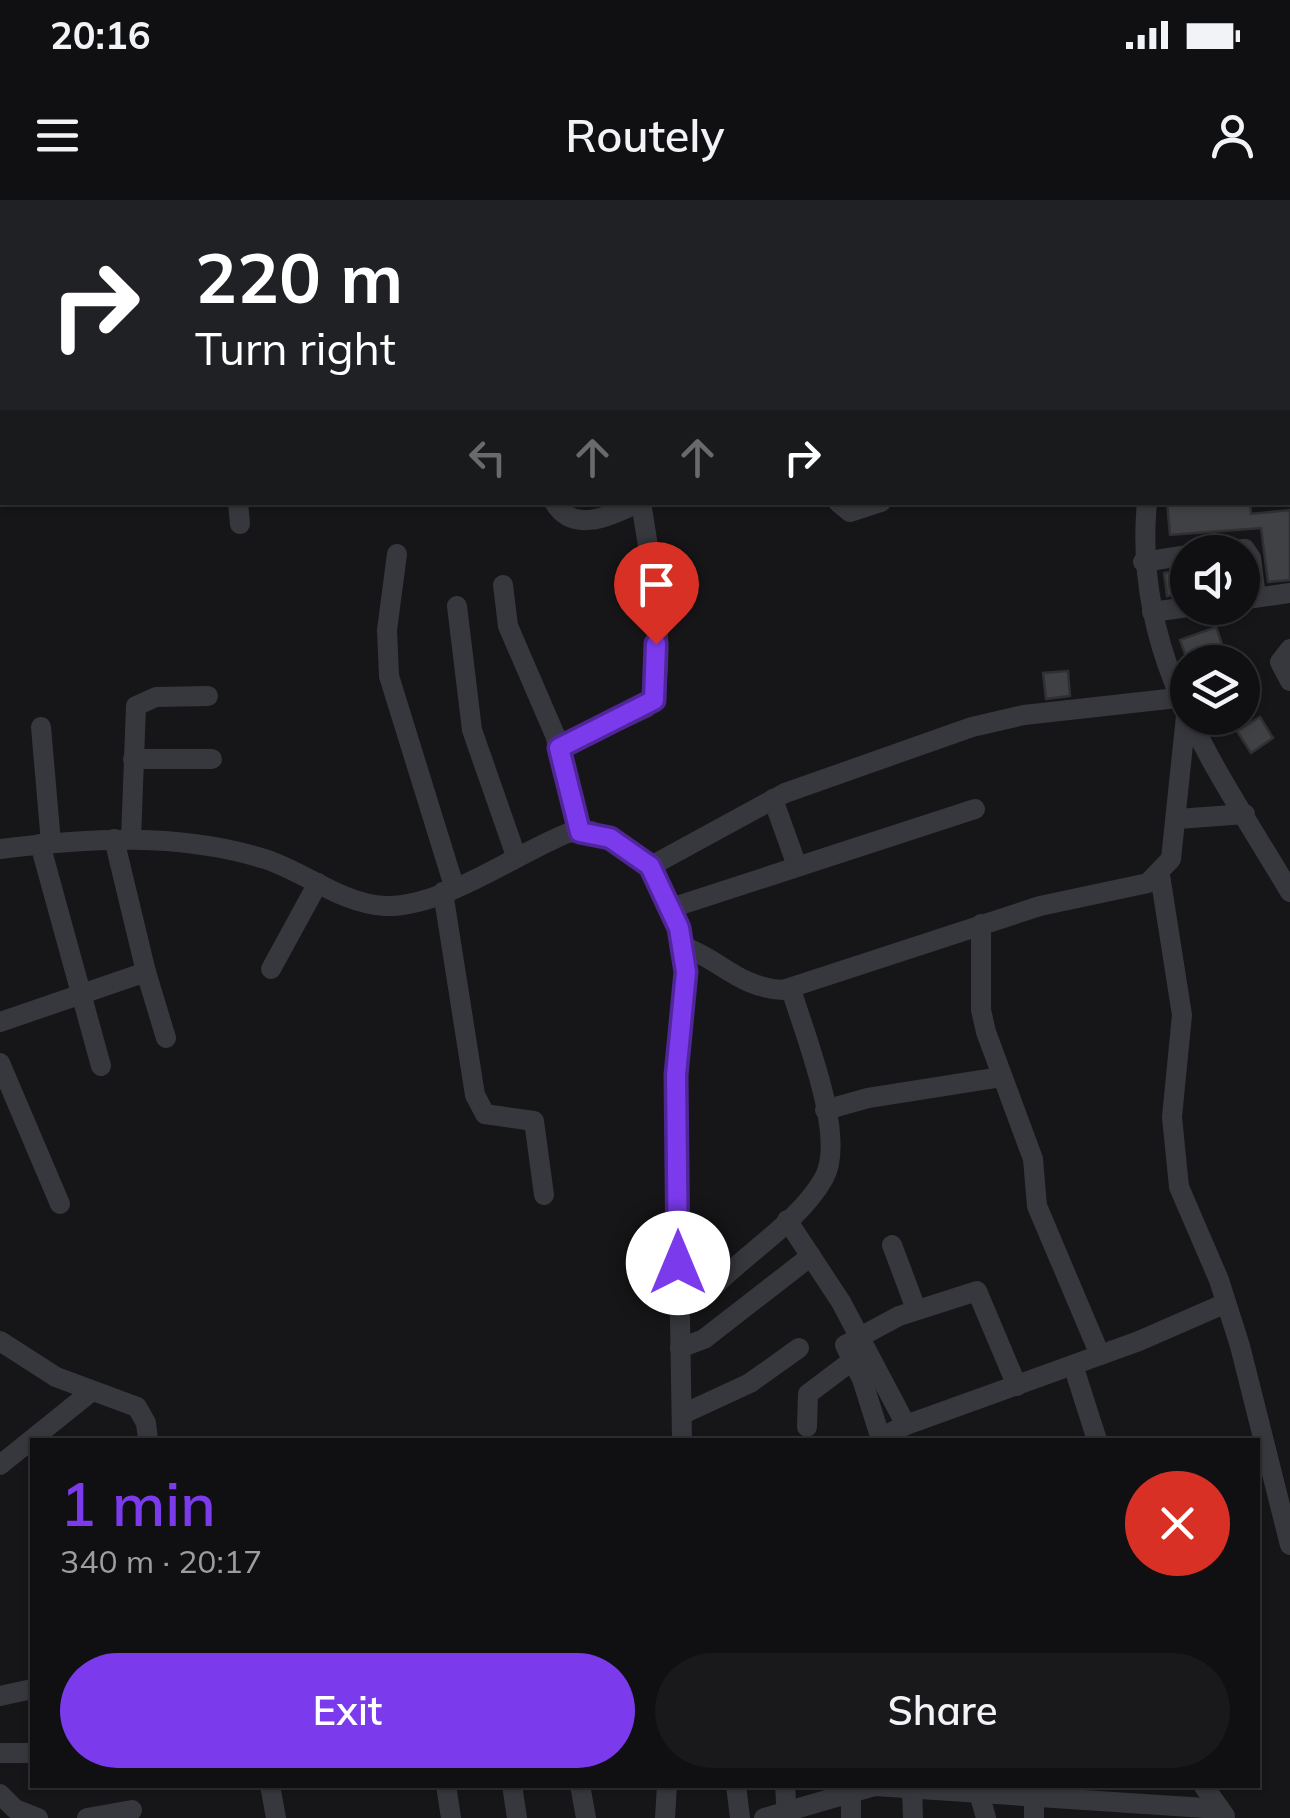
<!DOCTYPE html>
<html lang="en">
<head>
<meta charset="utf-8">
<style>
  body { margin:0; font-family:Mulish,sans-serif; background:#19191b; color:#f1f3f6; height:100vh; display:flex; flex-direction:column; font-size:38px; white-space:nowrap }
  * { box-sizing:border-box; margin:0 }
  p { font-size:32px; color:#9c9d9f }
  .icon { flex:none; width:55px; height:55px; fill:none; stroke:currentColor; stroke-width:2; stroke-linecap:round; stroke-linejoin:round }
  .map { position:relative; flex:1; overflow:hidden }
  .panel { position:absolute; left:30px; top:1238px; width:1230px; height:350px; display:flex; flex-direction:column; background:#101012; border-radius:0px; box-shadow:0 2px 8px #0004,0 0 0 2px #303032 }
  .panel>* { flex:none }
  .guide { position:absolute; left:0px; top:0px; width:1290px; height:305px; box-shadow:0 2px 8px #0004,0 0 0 2px #303032; background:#202124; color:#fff; overflow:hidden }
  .controls { position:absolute; left:1170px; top:335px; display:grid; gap:20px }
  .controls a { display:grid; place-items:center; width:90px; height:90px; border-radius:50%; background:#101012; box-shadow:0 2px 8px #0004,0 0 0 2px #303032; font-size:50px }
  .pin { position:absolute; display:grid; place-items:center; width:85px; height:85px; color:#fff; margin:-102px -42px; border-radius:50% 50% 50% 0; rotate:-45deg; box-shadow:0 0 10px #0007 }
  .pin .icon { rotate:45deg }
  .me { position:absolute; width:110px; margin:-55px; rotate:0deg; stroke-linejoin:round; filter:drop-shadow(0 0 8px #0008) }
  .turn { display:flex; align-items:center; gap:35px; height:210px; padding:0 30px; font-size:45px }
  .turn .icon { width:130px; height:130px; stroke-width:2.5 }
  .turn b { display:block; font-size:70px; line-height:85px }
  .lanes { display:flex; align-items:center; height:95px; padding:0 30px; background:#0003; justify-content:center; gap:50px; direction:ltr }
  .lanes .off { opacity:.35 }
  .round { display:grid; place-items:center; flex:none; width:105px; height:105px; border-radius:52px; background:#19191b }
  .head { display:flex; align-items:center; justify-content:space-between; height:170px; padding:0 30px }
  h1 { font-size:60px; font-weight:600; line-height:75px; color:#7c3aed }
  .action { display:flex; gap:20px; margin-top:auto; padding:20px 30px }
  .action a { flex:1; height:115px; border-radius:60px; background:#7c3aed; color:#fff; font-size:40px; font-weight:600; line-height:115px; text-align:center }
  .action a+a { background:#19191b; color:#f1f3f6 }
  .status { display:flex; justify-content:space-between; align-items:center; height:70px; padding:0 50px; background:#101012; direction:ltr }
  .status svg { height:28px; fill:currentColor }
  header { display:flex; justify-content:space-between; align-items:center; height:130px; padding:0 30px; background:#101012; font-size:45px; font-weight:600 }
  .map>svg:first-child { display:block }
  .building { fill:#404145; stroke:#303034; stroke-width:2.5 }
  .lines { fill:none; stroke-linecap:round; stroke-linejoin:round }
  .minor { stroke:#37383d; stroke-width:20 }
  .route-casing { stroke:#51269a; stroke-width:25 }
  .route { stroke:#7c3aed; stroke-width:18 }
</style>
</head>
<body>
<div class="status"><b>20:16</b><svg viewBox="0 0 49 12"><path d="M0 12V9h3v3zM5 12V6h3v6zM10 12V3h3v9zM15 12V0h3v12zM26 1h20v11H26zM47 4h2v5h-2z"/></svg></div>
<header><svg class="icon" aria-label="menu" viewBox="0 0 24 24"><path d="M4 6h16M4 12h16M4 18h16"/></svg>Routely<svg class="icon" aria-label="person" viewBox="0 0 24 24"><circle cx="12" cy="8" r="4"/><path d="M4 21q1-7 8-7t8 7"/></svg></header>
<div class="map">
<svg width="1290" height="1618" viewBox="0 0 1290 1618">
  <rect width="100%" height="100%" fill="#161618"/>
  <g class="building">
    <path d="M1167 302H1250L1251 314 1290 310V380L1268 382 1261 328 1170 335Z"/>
    <path d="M1188 369V393L1167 396 1164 373Z"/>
    <path d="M1216 427 1224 450 1188 462 1180 440Z"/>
    <path d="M1068 471 1070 496 1046 499 1043 473Z"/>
    <path d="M1260 517 1273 538 1251 553 1237 531Z"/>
  </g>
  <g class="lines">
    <g class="minor">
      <path d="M223 0 224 2"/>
      <path d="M420 0 422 2"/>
      <path d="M503 0 505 2"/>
      <path d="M595 0 596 2"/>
      <path d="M1033 0 1034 2"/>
      <path d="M342 2 347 0"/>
      <path d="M1185 2 1203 0"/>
      <path d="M0 84 2 89"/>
      <path d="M1288 171 1290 170"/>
      <path d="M0 172 2 171"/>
      <path d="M0 259 2 257"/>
      <path d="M238 302 240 324"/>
      <path d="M554 302C574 336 613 314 641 302 647 343 674 481 646 508L559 548"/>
      <path d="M838 302 850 312 881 302"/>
      <path d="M1147 302C1132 458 1215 565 1290 692"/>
      <path d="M1202 352 1245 349 1251 358 1256 397"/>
      <path d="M397 354 387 430 389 476 454 686"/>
      <path d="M1143 362 1188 355"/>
      <path d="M503 385 508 426 555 535 581 632"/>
      <path d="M1247 399 1290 393"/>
      <path d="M457 406 472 530 516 656"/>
      <path d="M1152 412 1188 407"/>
      <path d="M1290 449 1280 462 1290 481"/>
      <path d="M41 527 51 643"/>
      <path d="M133 559H212"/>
      <path d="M773 599 797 666"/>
      <path d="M1178 619 1245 614"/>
      <path d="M131 639 136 506 156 497 208 496"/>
      <path d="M40 644 101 866"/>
      <path d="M0 649C89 638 178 632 265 659 305 672 342 704 385 706 442 708 515 654 568 633L591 631 638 655 651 666 679 728 686 772 676 875 682 1240"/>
      <path d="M651 666 785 593 972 527 1024 515 1177 498"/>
      <path d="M1160 675 1182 815 1172 917 1179 987 1219 1080 1240 1146 1290 1345"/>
      <path d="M443 692 475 895 485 914 534 921 544 995"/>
      <path d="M671 708 975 609"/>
      <path d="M981 724V810L986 832 1033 959 1037 1006 1100 1155"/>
      <path d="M682 746C722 760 737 787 783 790L1040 706 1148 683 1171 659 1186 516"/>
      <path d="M271 769 318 683"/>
      <path d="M146 772 166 838"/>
      <path d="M0 822 146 772 114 639"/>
      <path d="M0 863 60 1004"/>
      <path d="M825 910 868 898 1001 877"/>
      <path d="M787 1020 841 1102 906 1225 1139 1141 1226 1103"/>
      <path d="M892 1045 916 1109"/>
      <path d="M678 1101 711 1089 724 1077C756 1047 803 1016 824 978 847 937 804 833 791 789"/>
      <path d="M0 1141 56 1177 137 1207 146 1223 148 1240"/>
      <path d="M680 1148 704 1139 811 1056"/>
      <path d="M1073 1165 1097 1240"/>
      <path d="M683 1214 750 1183 799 1148"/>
      <path d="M906 1225 886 1235 879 1233 862 1179 845 1145 899 1116 977 1091 1017 1186"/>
      <path d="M807 1227 808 1194 853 1160"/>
      <path d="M0 1265 92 1191"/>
      <path d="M0 1496 32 1489"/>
      <path d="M2 1553H32"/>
      <path d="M270 1585 276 1618"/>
      <path d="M446 1585 451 1618"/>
      <path d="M512 1585 517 1618"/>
      <path d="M580 1585 586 1618"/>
      <path d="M736 1585 740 1618"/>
      <path d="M785 1585 787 1618"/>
      <path d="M1203 1585 1225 1616"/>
      <path d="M912 1589 913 1618"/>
      <path d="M851 1592V1618"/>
      <path d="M979 1593 986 1618"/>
      <path d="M0 1594 15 1609 38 1618"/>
      <path d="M1034 1598V1618"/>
      <path d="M87 1618 132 1610"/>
      <path d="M665 1618 667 1585"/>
      <path d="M764 1618 875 1586 1220 1609"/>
    </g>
  </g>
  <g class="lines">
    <g class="route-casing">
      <path id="route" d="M656 444 654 500 559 548 580 632 610 638 650 666 679 728 686 772 676 875 678 1063"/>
    </g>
    <use href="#route" class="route"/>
  </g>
</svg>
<div class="controls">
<a><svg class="icon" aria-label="sound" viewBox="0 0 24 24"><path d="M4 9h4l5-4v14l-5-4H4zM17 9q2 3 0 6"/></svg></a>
<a><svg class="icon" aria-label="layers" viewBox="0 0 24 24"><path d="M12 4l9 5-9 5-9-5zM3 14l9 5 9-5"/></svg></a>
</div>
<div class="pin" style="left:656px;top:444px;background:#d93025"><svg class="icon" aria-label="arrive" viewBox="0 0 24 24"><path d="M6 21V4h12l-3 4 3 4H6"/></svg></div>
<svg class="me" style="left:678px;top:1063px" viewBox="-20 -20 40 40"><circle r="19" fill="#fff"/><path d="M0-13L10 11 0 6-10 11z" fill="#7c3aed"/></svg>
<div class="guide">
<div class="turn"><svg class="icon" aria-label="right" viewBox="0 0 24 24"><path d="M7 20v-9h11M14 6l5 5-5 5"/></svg><div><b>220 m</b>Turn right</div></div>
<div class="lanes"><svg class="icon off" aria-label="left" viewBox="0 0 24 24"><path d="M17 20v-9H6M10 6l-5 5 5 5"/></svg><svg class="icon off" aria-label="ahead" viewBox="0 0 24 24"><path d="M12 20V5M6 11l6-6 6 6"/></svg><svg class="icon off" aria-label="ahead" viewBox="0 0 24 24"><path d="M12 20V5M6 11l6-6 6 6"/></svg><svg class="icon" aria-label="right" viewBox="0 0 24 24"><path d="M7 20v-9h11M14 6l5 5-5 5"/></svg></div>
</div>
<section class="panel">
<div class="head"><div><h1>1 min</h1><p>340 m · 20:17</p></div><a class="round" style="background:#d93025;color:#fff"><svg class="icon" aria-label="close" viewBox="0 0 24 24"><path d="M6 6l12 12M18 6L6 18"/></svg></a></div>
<div class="action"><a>Exit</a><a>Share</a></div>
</section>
</div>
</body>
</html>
